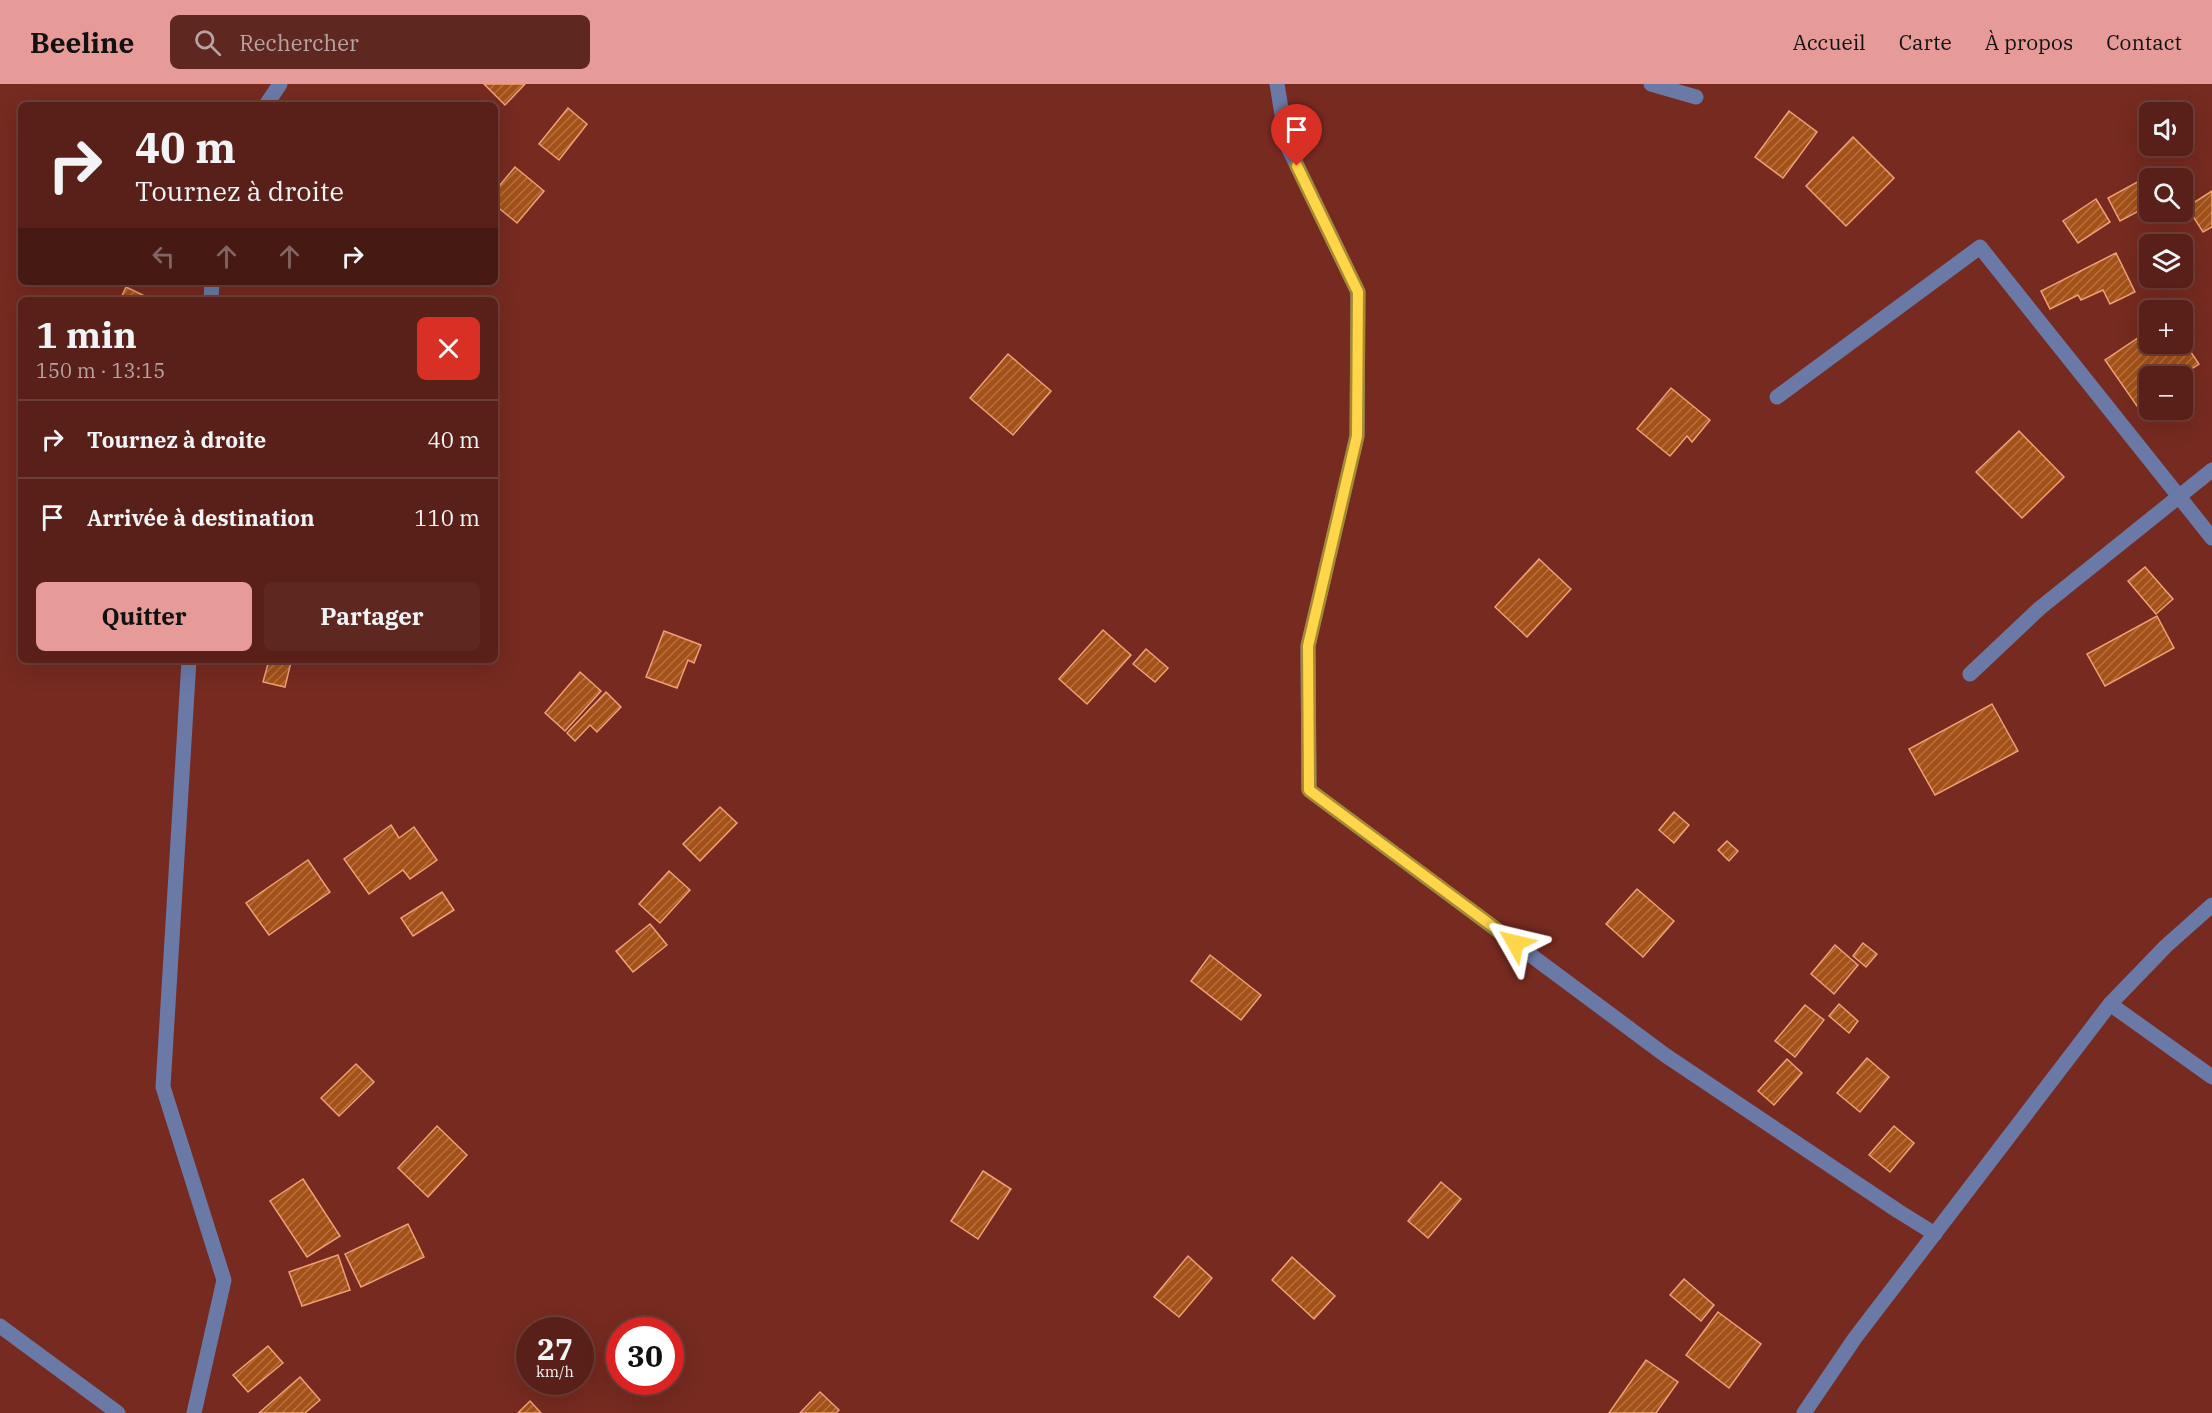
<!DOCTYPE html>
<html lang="fr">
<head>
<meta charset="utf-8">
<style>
  body { margin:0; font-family:"IBM Plex Serif",serif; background:#5e2821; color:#f1f3f6; height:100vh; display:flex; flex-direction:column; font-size:22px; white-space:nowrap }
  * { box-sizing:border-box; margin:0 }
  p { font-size:20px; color:#b7a3a2 }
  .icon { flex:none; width:33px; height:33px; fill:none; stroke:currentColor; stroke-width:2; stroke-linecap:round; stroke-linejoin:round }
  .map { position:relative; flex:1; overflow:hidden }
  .drawer { position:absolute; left:18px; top:213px; width:480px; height:366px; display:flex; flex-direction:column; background:#582018; border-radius:9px; box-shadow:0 6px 24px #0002,0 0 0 2px #6d3e37 }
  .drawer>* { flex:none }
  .top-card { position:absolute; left:18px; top:18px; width:480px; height:183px; border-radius:9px; box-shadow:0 6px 24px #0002,0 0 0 2px #6d3e37; background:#582018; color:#f1f3f6; overflow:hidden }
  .tools { position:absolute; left:2139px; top:18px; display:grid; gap:12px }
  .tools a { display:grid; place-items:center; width:54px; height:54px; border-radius:9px; background:#582018; box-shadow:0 6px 24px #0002,0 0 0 2px #6d3e37; font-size:30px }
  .speed { position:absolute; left:516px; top:1233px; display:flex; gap:12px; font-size:30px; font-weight:700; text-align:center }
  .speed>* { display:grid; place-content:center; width:78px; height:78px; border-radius:50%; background:#582018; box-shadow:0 6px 24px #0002,0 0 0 2px #6d3e37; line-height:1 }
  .speed small { font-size:15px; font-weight:400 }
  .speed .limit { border:9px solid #d22; background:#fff; color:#111 }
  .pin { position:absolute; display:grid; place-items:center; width:51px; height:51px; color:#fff; margin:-62px -26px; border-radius:50% 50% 50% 0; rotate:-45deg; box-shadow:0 0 6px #0007 }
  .pin .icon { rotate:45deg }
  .me { position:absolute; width:66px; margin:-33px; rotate:307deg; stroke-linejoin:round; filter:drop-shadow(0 0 4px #0008) }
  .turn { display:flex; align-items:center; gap:21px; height:126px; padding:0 18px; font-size:27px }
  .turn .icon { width:78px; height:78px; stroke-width:2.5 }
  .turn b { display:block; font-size:42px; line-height:51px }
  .lanes { display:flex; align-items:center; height:57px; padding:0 18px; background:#0003; justify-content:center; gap:30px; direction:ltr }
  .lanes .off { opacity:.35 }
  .round { display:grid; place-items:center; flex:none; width:63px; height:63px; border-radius:9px; background:#5e2821 }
  .overview { display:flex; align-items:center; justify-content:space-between; height:102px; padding:0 18px }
  h1 { font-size:36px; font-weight:800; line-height:45px }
  .button { display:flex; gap:12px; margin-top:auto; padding:12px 18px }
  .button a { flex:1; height:69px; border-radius:9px; background:#e69b98; color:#111; font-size:24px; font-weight:800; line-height:69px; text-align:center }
  .button a+a { background:#5e2821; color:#f1f3f6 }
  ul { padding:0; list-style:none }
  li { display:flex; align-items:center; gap:18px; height:78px; padding:0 18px; border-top:2px solid #6d3e37 }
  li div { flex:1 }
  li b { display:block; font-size:22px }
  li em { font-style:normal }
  header { display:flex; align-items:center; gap:36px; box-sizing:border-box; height:84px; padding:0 30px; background:#e69b98; color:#111 }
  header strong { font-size:28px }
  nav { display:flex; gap:33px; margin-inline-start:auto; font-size:21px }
  .search { width:420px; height:54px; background:#5e2821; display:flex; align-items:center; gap:15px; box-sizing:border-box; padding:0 21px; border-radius:9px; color:#b7a3a2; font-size:22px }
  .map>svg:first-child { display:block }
  .building { fill:url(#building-hatch); stroke:#eea176; stroke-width:1.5 }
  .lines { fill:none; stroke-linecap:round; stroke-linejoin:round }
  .minor { stroke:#6a79a6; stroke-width:15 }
  .route-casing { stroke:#a68a30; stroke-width:15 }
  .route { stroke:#ffd54a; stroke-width:10 }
</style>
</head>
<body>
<header>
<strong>Beeline</strong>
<div class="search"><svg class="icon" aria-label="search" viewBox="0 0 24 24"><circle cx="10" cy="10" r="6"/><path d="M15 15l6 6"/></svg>Rechercher</div>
<nav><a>Accueil</a><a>Carte</a><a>À propos</a><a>Contact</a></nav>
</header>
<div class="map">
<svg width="2212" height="1329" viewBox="0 0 2212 1329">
  <defs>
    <pattern id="building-hatch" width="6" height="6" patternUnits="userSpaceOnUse" patternTransform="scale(1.5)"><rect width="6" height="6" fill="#a45118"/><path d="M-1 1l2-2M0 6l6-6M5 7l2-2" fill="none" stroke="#b67143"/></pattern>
  </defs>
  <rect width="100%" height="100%" fill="#762a20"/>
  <g class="building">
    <path d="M484 0H525L505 21Z"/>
    <path d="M568 24 587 40 559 76 539 60Z"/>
    <path d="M1789 27 1817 48 1783 94 1755 73Z"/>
    <path d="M1853 53 1894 94 1846 142 1806 102Z"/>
    <path d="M515 83 544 107 517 139 495 121V107Z"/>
    <path d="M2141 96 2150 112V121L2120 137 2108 114Z"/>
    <path d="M2212 107V143L2203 148 2187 123Z"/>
    <path d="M2096 115 2110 138 2078 159 2063 137Z"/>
    <path d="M2116 169 2135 208 2110 220 2103 206 2081 216 2078 211 2050 225 2041 207Z"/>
    <path d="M126 203 145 212 143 216H120Z"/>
    <path d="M2150 246V260H2182V255L2199 280 2181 292H2150V314L2137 322 2105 276Z"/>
    <path d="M1008 270 1051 307 1013 351 970 314Z"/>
    <path d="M1671 304 1710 336 1692 358 1687 352 1670 372 1637 345Z"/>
    <path d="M2019 347 2064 393 2022 434 1976 388Z"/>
    <path d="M1539 475 1571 505 1527 553 1495 523Z"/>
    <path d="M2145 483 2173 515 2156 530 2128 497Z"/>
    <path d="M2157 532 2174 564 2105 602 2087 570Z"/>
    <path d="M1103 546 1131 571 1087 620 1059 595Z"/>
    <path d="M664 547 701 561 694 579 688 576 677 604 646 593Z"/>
    <path d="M1146 565 1168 584 1155 598 1133 580Z"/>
    <path d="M269 576 291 578 285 603 263 598Z"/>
    <path d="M580 588 601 607 565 647 545 629Z"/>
    <path d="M606 608 621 623 597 648 590 641 575 657 567 649Z"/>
    <path d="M1992 620 2018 667 1935 711 1909 665Z"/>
    <path d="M720 723 737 739 700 777 683 760Z"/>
    <path d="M1674 728 1689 741 1674 759 1659 746Z"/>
    <path d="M391 741 399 754 414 743 437 776 410 795 403 786 369 810 344 775Z"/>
    <path d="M1727 757 1738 767 1729 777 1718 766Z"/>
    <path d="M308 776 330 808 269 851 246 819Z"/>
    <path d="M669 787 690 806 660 839 639 820Z"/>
    <path d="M1637 805 1674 837 1643 873 1606 840Z"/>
    <path d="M442 808 454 826 413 852 401 834Z"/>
    <path d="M650 840 667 861 633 888 616 867Z"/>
    <path d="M1863 859 1877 870 1866 883 1853 872Z"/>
    <path d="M1835 861 1858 881 1834 910 1811 890Z"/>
    <path d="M1210 871 1261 911 1241 936 1191 897Z"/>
    <path d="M1839 920 1858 937 1849 949 1829 932Z"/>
    <path d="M1805 921 1824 936 1795 973 1775 957Z"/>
    <path d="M1867 974 1889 993 1860 1028 1837 1009Z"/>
    <path d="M1787 975 1802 989 1774 1021 1758 1007Z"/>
    <path d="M356 980 374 998 339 1032 321 1014Z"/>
    <path d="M437 1042 467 1071 428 1113 398 1084Z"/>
    <path d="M1894 1042 1914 1059 1890 1088 1869 1071Z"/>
    <path d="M983 1087 1011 1105 978 1155 951 1137Z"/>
    <path d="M303 1095 340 1152 307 1173 270 1117Z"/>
    <path d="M1441 1098 1461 1115 1428 1154 1408 1137Z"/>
    <path d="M408 1140 424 1173 361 1203 345 1170Z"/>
    <path d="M338 1171 350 1206 302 1222 289 1188Z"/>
    <path d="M1188 1172 1212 1194 1179 1233 1154 1213Z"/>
    <path d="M1292 1173 1335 1212 1314 1235 1272 1196Z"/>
    <path d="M1684 1195 1714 1221 1701 1237 1670 1211Z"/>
    <path d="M1718 1228 1761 1260 1729 1304 1686 1271Z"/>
    <path d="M268 1262 283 1279 248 1308 233 1291Z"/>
    <path d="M1646 1276 1678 1298 1656 1329H1609Z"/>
    <path d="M300 1293 320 1316 305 1329H259Z"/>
    <path d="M820 1308 839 1326 836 1329H800Z"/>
    <path d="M530 1317 541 1329H518Z"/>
  </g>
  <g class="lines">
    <g class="minor">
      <path d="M1277 0 1287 61 1358 208 1357 352 1308 562 1309 706 1665 971 1898 1127 1935 1150"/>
      <path d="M1651 0 1696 13"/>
      <path d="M266 21 280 0"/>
      <path d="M211 216 212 198"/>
      <path d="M1777 313 1980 163 2212 454"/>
      <path d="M189 576 163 1003 224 1196 194 1329"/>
      <path d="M1970 590 2040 524 2212 386"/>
      <path d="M2110 920 2212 993"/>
      <path d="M0 1242 118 1329"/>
      <path d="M1804 1329 1855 1254 2110 920 2166 862 2212 821"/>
    </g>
  </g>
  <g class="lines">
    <g class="route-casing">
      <path id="route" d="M1297 82 1358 208 1357 352 1308 562 1309 706 1515 859"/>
    </g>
    <use href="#route" class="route"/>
  </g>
</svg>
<div class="tools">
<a><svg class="icon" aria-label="sound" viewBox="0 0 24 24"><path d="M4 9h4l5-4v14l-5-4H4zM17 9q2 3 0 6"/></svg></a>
<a><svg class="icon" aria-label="search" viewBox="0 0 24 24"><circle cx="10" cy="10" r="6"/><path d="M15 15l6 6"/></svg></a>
<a><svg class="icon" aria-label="layers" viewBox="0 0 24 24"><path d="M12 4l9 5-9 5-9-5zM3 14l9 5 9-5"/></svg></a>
<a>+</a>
<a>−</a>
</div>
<div class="speed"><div>27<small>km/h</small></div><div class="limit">30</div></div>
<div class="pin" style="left:1297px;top:82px;background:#d93025"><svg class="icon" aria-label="arrive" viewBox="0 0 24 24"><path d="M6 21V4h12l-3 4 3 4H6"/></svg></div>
<svg class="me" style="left:1515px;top:859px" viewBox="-20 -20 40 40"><path d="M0-17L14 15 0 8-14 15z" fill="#ffd54a" stroke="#fff" stroke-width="4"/></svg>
<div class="top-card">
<div class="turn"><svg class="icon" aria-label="right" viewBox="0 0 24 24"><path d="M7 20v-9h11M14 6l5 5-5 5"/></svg><div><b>40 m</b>Tournez à droite</div></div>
<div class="lanes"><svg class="icon off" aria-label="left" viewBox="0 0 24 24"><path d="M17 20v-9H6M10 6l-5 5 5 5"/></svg><svg class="icon off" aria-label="ahead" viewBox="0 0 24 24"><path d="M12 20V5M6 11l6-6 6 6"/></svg><svg class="icon off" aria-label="ahead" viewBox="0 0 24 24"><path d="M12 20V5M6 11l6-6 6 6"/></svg><svg class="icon" aria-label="right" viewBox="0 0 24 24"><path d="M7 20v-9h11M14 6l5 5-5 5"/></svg></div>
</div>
<section class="drawer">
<div class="overview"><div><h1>1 min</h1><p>150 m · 13:15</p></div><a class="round" style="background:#d93025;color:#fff"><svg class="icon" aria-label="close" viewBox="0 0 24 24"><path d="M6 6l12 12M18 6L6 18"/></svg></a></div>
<ul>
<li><svg class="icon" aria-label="right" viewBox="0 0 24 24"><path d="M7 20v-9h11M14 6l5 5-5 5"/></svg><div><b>Tournez à droite</b></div><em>40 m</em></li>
<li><svg class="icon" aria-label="arrive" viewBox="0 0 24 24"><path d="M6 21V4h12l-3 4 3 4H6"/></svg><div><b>Arrivée à destination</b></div><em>110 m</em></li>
</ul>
<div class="button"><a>Quitter</a><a>Partager</a></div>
</section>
</div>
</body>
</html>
